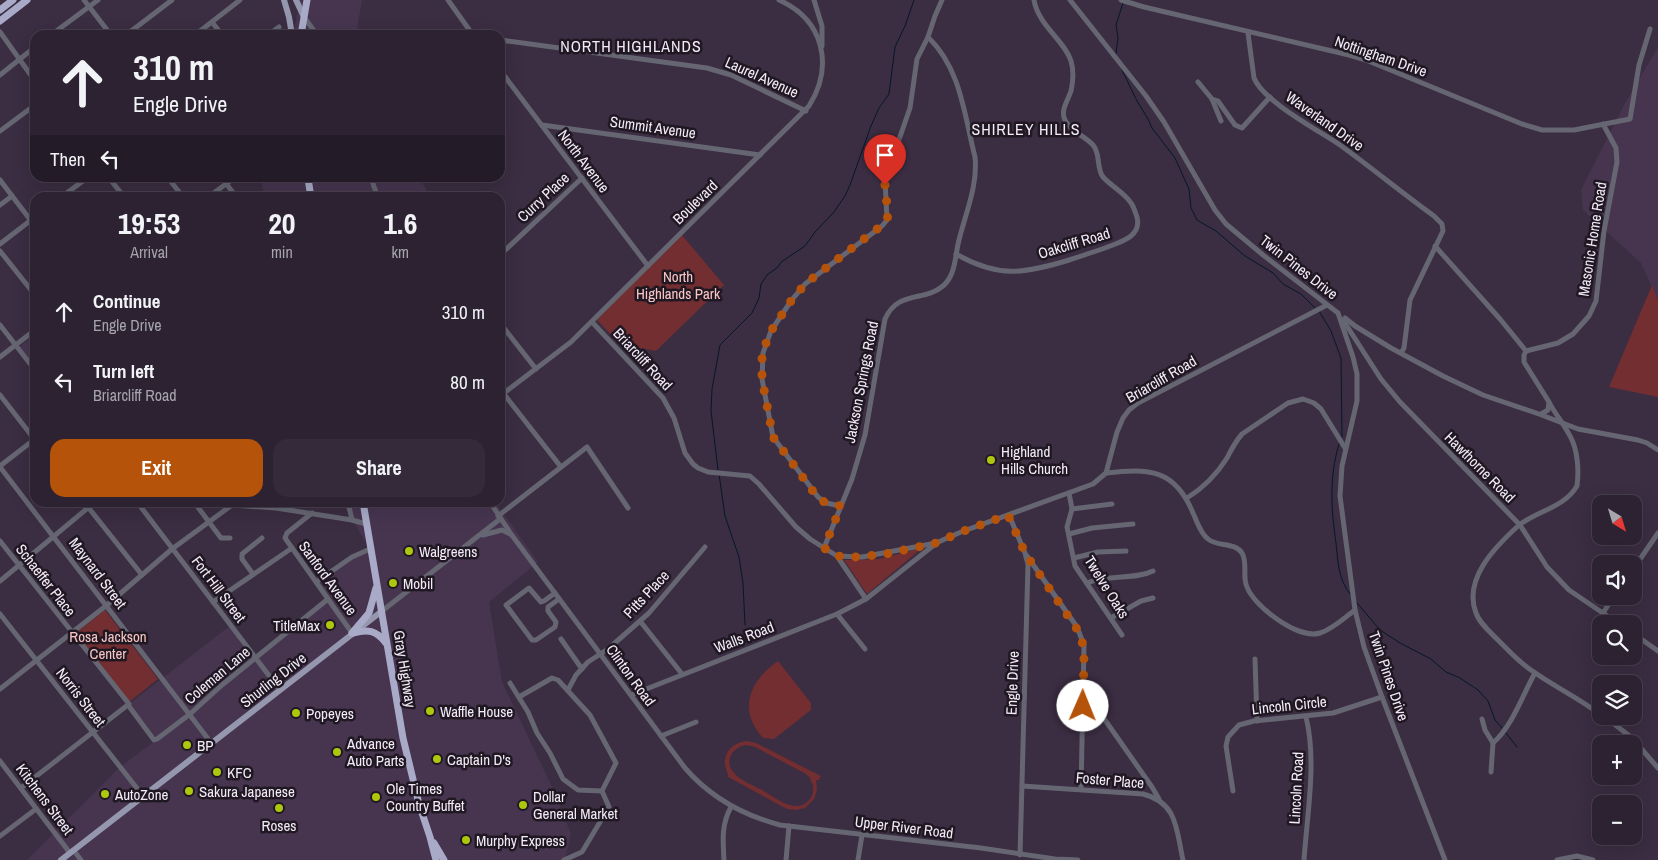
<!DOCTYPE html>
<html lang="en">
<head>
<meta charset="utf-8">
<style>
  body { margin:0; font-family:"Archivo Narrow",sans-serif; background:#342a3a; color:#f1f3f6; height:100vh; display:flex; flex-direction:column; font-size:19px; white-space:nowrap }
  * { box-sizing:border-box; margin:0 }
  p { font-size:16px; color:#a6a4ac }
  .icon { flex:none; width:28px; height:28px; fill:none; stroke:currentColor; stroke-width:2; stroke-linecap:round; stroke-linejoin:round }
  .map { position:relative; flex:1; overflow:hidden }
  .drawer { position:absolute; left:30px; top:192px; width:475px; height:315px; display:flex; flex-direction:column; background:#2c2232; border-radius:15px; box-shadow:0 5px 20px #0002,0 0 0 1px #483f4d }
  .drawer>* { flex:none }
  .banner { position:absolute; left:30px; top:30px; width:475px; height:152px; border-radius:15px; box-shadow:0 5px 20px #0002,0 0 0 1px #483f4d; background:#2c2232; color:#f1f3f6; overflow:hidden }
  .needle { width:32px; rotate:142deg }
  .controls { position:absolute; left:1592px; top:495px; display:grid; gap:10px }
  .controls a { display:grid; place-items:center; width:50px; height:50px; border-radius:10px; background:#2c2232; box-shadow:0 5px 20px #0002,0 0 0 1px #483f4d; font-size:25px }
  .pin { position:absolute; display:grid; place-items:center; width:42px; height:42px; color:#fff; margin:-51px -21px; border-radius:50% 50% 50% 0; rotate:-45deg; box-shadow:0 0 5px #0007 }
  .pin .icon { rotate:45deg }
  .me { position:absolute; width:55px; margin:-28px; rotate:1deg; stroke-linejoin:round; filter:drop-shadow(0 0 4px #0008) }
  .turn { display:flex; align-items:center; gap:18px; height:105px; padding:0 20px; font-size:22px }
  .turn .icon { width:65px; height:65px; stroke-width:2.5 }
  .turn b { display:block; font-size:35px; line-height:42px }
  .then { display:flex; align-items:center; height:48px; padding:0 20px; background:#0003; gap:10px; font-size:19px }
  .eta { display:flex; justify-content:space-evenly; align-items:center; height:85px; text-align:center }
  .eta b { font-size:30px; font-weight:800; line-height:35px }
  .button { display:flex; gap:10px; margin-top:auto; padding:10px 20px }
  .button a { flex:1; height:58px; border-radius:15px; background:#b45309; color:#fff; font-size:20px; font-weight:800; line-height:58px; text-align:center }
  .button a+a { background:#342a3a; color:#f1f3f6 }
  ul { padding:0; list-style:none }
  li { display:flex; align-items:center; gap:15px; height:70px; padding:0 20px }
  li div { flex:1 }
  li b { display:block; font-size:19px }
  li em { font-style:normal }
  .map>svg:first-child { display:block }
  .built { fill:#473550 }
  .green { fill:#722e30; fill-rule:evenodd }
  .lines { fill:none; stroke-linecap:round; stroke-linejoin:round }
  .stream { stroke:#04182b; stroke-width:1 }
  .minor { stroke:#656672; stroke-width:5 }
  .major { stroke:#9597af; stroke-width:6 }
  .highway { stroke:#a8aac7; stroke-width:7 }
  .route { stroke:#b45309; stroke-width:9; stroke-dasharray:0 16.2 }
  .poi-dot { fill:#adc60e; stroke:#1f1822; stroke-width:2 }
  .labels { text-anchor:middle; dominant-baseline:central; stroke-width:5; stroke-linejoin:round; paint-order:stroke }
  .street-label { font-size:15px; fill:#f4ebf9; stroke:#1f1822 }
  .park-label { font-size:15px; fill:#fac6c5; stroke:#1f1822 }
  .poi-label { font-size:15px; fill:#f4ebf9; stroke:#1f1822; text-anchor:start }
  .neighbourhood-label { font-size:16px; letter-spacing:1px; fill:#f4ebf9; stroke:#1f1822 }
</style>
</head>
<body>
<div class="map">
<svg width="1658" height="860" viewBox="0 0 1658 860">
  <rect width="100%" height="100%" fill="#3b2d42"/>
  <g class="built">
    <path d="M300 0H362L356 35H293Z"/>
    <path d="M1658 47V300L1641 263 1583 210 1581 190 1625 103Z"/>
    <path d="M261 178H419L431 197H264Z"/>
    <path d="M35 335V366L20 346Z"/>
    <path d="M342 503H496L538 562 489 602 502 682 553 789 571 834 565 860H27L120 767 156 740 129 704 231 625 256 657 328 599 316 582 352 557 370 549Z"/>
  </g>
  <g class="green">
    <path d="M681 234 724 285 656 351 640 348 629 351 617 341 597 320Z"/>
    <path d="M1652 285 1658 300V397L1609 387Z"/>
    <path d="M922 548 867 594 844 560 879 559Z"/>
    <path d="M105 610 158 679 129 702 75 634Z"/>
    <path d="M778 661 811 703V710L774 739 763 738C737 710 750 680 778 661Z"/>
    <path d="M747 741 756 743 821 776 819 780H816L817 790 814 799 805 808 796 810 787 809 728 777C728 772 726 770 725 765 724 751 734 742 747 741ZM746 745 755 747 806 774 810 778 813 786C814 792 812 798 806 803 792 813 773 796 760 789 752 785 740 780 734 773 723 761 733 747 746 745Z"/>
  </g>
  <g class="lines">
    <g class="stream">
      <path d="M1116 54 1118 38 1116 25 1123 3"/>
      <path d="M1122 70 1137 101 1148 119 1152 128 1175 158 1189 189 1191 208 1197 220 1216 231 1245 256 1273 273 1283 284 1301 294 1315 308"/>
      <path d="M1319 311 1331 331 1341 358 1342 437"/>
      <path d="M1339 444C1329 478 1331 508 1336 543 1338 561 1338 579 1350 594"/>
      <path d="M718 470 711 411 712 389 720 345 752 313 759 298 761 284 767 275 778 267 781 262 805 246 815 232 834 212 845 196 850 185 871 126 879 108 889 94 895 47 905 26 914 0"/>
      <path d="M719 474 725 516 739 557 743 583 745 625"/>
      <path d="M1357 603 1380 630 1400 643 1431 659 1446 672 1460 678 1478 690 1488 701 1495 720 1502 728"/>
      <path d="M1506 733 1517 747"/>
    </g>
    <g class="minor">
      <path d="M84 0 111 35"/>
      <path d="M448 0 473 35"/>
      <path d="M814 0 822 26V46"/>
      <path d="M1070 0 1146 96 1164 122 1215 210 1226 224 1263 255 1338 313 1353 357 1357 374V401L1342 466 1340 496 1355 610 1364 647 1382 697 1445 860"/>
      <path d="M1121 0 1144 7 1349 55 1366 60 1522 124 1542 130H1574L1630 119 1639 65 1650 29"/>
      <path d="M304 17 317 35"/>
      <path d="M212 22 222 35"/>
      <path d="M0 32 35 81"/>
      <path d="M1248 33 1254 78C1263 101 1318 130 1340 145 1372 168 1402 193 1434 216L1442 224 1443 231 1410 300 1404 348 1401 353"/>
      <path d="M51 35 98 0"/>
      <path d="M126 35 172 0"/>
      <path d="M195 35 240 0"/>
      <path d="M268 35 279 27"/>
      <path d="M500 40 707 68 731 75 806 111"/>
      <path d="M500 70 648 266"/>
      <path d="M0 75 35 47"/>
      <path d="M1198 82 1212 99 1218 101 1235 125 1242 128 1270 97"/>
      <path d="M1212 99 1221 121"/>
      <path d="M542 125 760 155"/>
      <path d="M0 131 35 105"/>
      <path d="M109 178 125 198"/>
      <path d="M168 178 184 198"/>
      <path d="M222 178 237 198"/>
      <path d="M371 178 378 198"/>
      <path d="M0 180 35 226"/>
      <path d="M60 198 87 178"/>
      <path d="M207 198 234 178"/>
      <path d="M0 205 12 196"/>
      <path d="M0 244 35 217"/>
      <path d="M1435 246 1500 319 1526 351"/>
      <path d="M0 251 35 295"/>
      <path d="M956 254C998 278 1024 274 1069 260 1082 256 1093 252 1105 248 1120 242 1142 237 1137 217 1135 212 1134 207 1131 203 1124 192 1112 187 1103 177 1096 168 1101 154 1093 145 1085 136 1070 131 1065 120 1060 111 1068 100 1071 91 1073 82 1074 71 1071 61 1065 41 1038 25 1034 0"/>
      <path d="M500 255 582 178"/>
      <path d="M1345 318 1355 326 1391 348 1443 376 1483 395 1539 414 1578 429 1638 440 1647 443 1658 450"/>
      <path d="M1343 320 1381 379 1400 402 1520 525 1547 567 1569 590 1619 624"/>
      <path d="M592 322 663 398 674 418 685 453 693 464 698 468 708 472 750 476 759 484 796 527 810 539 837 556 862 557 936 543 961 532 1093 484 1106 473 1117 432 1123 418 1129 410 1138 403 1327 305"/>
      <path d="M500 323 536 369"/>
      <path d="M0 325 35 370"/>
      <path d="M1526 351 1558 343 1573 334 1589 316 1596 301 1604 231 1617 162 1616 148 1603 124"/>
      <path d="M1526 351 1524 355V362L1549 402 1548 410 1541 414"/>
      <path d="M0 357 35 330"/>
      <path d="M500 389 561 467"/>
      <path d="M0 395 35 440"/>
      <path d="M500 396 571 342 809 106C834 66 824 20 779 0"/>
      <path d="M1549 402C1555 414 1564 424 1570 436 1578 450 1579 471 1577 486 1563 509 1537 510 1518 526 1495 547 1463 579 1476 613 1480 624 1491 633 1500 642 1510 652 1519 662 1531 670 1553 686 1579 698 1601 715"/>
      <path d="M0 466 35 439"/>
      <path d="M0 467 212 744"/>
      <path d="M1106 473C1149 468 1175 469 1193 513 1197 521 1200 533 1208 539 1217 547 1235 542 1242 553 1248 563 1242 577 1247 587 1254 606 1298 640 1320 633 1333 629 1344 618 1355 610"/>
      <path d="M1069 493 1072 509 1067 527 1075 566 1122 635"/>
      <path d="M1187 498C1203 488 1217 474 1227 458 1231 450 1235 442 1242 434L1288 403 1303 399 1314 403 1321 409 1345 448"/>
      <path d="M84 502 142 575"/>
      <path d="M137 502 280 690"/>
      <path d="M194 502 221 538H230"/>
      <path d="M348 502 352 520"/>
      <path d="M490 502 511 534 685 768C711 798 742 815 780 825L981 848 1055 859 1078 860"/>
      <path d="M841 506 826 503 818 497 773 437 762 379 763 353 771 331 791 301 805 284 882 226 887 220 885 180 910 108 917 59 928 37 935 16 942 0"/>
      <path d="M1072 509 1112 504"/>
      <path d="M312 513 287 533 285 538 352 633"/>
      <path d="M1009 515 1025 553 1028 564 1020 855"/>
      <path d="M498 516 587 447 628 508"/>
      <path d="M1069 534 1092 528 1133 524"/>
      <path d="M483 535 502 530 510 534"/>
      <path d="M0 541 129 704 21 788"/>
      <path d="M824 548 852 479 865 435 885 319C898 290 924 302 943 286 956 275 955 255 959 240 966 212 978 185 975 157 964 114 961 69 928 37"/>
      <path d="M837 556 866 599"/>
      <path d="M1027 556 1077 627 1084 645 1081 789"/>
      <path d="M1074 558 1098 552 1126 551"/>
      <path d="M1634 568 1658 533"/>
      <path d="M253 574 242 559V554L262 538"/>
      <path d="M0 581 95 502"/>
      <path d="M316 582 352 557 370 549"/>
      <path d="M1087 583C1109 574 1135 580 1153 571"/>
      <path d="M555 593 544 601 541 602 529 588 506 605 532 640H536L555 627 556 622 548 611V607L559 599"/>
      <path d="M213 602 292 548"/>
      <path d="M382 611 500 519"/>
      <path d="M1603 613 1614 596"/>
      <path d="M0 614 143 796"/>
      <path d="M837 614 865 649"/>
      <path d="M1111 618 1141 601 1153 598"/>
      <path d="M640 621 682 674"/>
      <path d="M1634 634 1658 651"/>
      <path d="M561 639 582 669"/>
      <path d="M1255 659 1257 721"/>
      <path d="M510 683 528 712 537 733 550 753 563 779 578 790 602 791"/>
      <path d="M0 689 107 605 172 549 232 505 276 508 352 520 366 524"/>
      <path d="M568 690 576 675 588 662 608 649 649 613 705 547"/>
      <path d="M1084 690 1152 787 1159 799"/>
      <path d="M631 695 837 614 866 599 934 545"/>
      <path d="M519 697 552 678 558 680 590 715 616 763 602 791 609 807 582 852 564 860"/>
      <path d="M128 705 154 740 157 739 190 714 222 685 328 599"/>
      <path d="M1604 716 1632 738 1658 768"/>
      <path d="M1482 719 1485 730 1493 743"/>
      <path d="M661 736 696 722"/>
      <path d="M0 761 70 853"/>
      <path d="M1491 772 1493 743C1513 725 1522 696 1535 673"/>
      <path d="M1022 786 1143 794C1178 803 1176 829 1183 860"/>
      <path d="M1233 791 1226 746 1228 737 1239 725 1254 721 1333 713 1382 697"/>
      <path d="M0 836 36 809"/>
      <path d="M74 851 81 860"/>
      <path d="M724 860C723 841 721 825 731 807"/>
      <path d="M786 860 789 826"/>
      <path d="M858 860 862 835"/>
      <path d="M1304 860C1307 815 1317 761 1306 717"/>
      <path d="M1557 860 1577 856 1593 860"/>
    </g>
    <g class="major">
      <path d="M284 0 289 17 292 35"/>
      <path d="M296 0 304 17"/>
      <path d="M61 860 382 611"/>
    </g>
    <g class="highway">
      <path d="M0 10 13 0"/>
      <path d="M0 21 27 0"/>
      <path d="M301 35 307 0"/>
      <path d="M308 178 311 198"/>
      <path d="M363 502 403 738 419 804 430 837 436 860"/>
      <path d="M352 633 369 613 376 588"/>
      <path d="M353 633C368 629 376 630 386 643"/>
      <path d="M434 843 444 860"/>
    </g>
  </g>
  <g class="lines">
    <path class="route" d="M885 185 888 216 885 223 805 284 791 301 771 331 762 353V379L773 437 818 498 826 503 841 506 824 548 837 556 855 557 886 554 936 543 961 532 1008 515 1025 553 1081 635 1084 653 1083 706"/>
  </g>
  <g class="poi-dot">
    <circle cx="991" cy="460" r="5"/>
    <circle cx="409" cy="551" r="5"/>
    <circle cx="393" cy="583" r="5"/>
    <circle cx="330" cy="625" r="5"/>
    <circle cx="430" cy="711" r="5"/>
    <circle cx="296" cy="713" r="5"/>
    <circle cx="187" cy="745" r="5"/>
    <circle cx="337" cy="752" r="5"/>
    <circle cx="437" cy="759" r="5"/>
    <circle cx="217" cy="772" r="5"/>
    <circle cx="189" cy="791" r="5"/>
    <circle cx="105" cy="794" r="5"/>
    <circle cx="376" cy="797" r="5"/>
    <circle cx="523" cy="805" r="5"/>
    <circle cx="279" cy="808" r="5"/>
    <circle cx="466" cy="840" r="5"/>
  </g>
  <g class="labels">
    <g class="street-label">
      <text transform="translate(1381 56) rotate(19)">Nottingham Drive</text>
      <text transform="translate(762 77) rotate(24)">Laurel Avenue</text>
      <text transform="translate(1325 121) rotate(35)">Waverland Drive</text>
      <text transform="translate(653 127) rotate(8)">Summit Avenue</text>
      <text transform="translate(584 161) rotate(53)">North Avenue</text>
      <text transform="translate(543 197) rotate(-43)">Curry Place</text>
      <text transform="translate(695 202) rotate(-44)">Boulevard</text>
      <text transform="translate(1592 239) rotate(-81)">Masonic Home Road</text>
      <text transform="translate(1074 243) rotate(-17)">Oakcliff Road</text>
      <text transform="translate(1299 267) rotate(38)">Twin Pines Drive</text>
      <text transform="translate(643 359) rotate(47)">Briarcliff Road</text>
      <text transform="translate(1161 379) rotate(-30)">Briarcliff Road</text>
      <text transform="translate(861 382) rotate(-79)">Jackson Springs Road</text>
      <text transform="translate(1480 467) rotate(45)">Hawthorne Road</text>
      <text transform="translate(98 573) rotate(53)">Maynard Street</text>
      <text transform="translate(328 578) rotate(54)">Sanford Avenue</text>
      <text transform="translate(46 580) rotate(52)">Schaeffer Place</text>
      <text transform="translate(1107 587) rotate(58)">Twelve Oaks</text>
      <text transform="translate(219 589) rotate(53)">Fort Hill Street</text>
      <text transform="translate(646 594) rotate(-47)">Pitts Place</text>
      <text transform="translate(744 637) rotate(-21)">Walls Road</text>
      <text transform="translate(405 669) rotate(81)">Gray Highway</text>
      <text transform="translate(217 675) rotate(-40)">Coleman Lane</text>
      <text transform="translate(631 675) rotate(54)">Clinton Road</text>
      <text transform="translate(1389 676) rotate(71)">Twin Pines Drive</text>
      <text transform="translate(273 680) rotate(-38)">Shurling Drive</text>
      <text transform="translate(1012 683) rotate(-88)">Engle Drive</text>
      <text transform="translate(81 697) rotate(52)">Norris Street</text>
      <text transform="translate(1289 705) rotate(-6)">Lincoln Circle</text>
      <text transform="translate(1110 780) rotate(5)">Foster Place</text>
      <text transform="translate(1296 788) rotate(-87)">Lincoln Road</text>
      <text transform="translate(45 799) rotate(53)">Kitchens Street</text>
      <text transform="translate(904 827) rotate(7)">Upper River Road</text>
    </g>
    <g class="park-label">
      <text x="678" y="276">North<tspan x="678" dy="17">Highlands Park</tspan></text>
      <text x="108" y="636">Rosa Jackson<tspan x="108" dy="17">Center</tspan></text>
    </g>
    <g class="poi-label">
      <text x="1001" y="451">Highland<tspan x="1001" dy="17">Hills Church</tspan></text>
      <text x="419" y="551">Walgreens</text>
      <text x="403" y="583">Mobil</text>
      <text x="320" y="625" text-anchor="end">TitleMax</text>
      <text x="440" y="711">Waffle House</text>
      <text x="306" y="713">Popeyes</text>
      <text x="347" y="743">Advance<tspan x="347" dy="17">Auto Parts</tspan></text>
      <text x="197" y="745">BP</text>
      <text x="447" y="759">Captain D's</text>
      <text x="227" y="772">KFC</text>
      <text x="386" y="788">Ole Times<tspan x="386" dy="17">Country Buffet</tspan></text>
      <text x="199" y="791">Sakura Japanese</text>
      <text x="115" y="794">AutoZone</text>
      <text x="533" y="796">Dollar<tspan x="533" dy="17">General Market</tspan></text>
      <text x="279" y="825" text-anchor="middle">Roses</text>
      <text x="476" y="840">Murphy Express</text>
    </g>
    <g class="neighbourhood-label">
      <text x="631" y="46">NORTH HIGHLANDS</text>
      <text x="1026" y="129">SHIRLEY HILLS</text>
    </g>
  </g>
</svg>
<div class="controls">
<a><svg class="needle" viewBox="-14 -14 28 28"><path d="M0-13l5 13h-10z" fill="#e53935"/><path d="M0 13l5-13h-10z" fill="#a6a4ac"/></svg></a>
<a><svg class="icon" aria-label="sound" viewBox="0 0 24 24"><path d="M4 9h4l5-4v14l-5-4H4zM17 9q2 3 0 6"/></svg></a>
<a><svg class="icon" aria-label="search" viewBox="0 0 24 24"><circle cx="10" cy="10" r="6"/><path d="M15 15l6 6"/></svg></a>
<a><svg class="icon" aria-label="layers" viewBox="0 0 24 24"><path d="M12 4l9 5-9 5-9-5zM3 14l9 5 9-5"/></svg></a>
<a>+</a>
<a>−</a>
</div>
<div class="pin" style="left:885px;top:185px;background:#d93025"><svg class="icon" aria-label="arrive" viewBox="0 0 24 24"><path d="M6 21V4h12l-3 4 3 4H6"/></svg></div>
<svg class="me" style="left:1083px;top:706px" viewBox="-20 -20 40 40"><circle r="19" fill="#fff"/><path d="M0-13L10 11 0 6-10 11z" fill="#b45309"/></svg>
<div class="banner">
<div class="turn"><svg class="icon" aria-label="ahead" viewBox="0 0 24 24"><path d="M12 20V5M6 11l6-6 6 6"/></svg><div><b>310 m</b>Engle Drive</div></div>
<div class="then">Then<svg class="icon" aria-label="left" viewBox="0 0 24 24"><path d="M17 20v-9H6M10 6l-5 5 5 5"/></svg></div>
</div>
<section class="drawer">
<div class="eta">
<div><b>19:53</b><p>Arrival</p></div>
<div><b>20</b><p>min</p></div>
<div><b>1.6</b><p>km</p></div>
</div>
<ul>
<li><svg class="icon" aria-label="ahead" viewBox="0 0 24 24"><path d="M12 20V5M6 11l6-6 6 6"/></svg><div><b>Continue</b><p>Engle Drive</p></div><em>310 m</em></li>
<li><svg class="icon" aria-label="left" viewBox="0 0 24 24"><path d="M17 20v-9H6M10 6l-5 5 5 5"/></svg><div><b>Turn left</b><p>Briarcliff Road</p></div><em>80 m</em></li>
</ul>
<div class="button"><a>Exit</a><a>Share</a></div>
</section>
</div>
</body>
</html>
